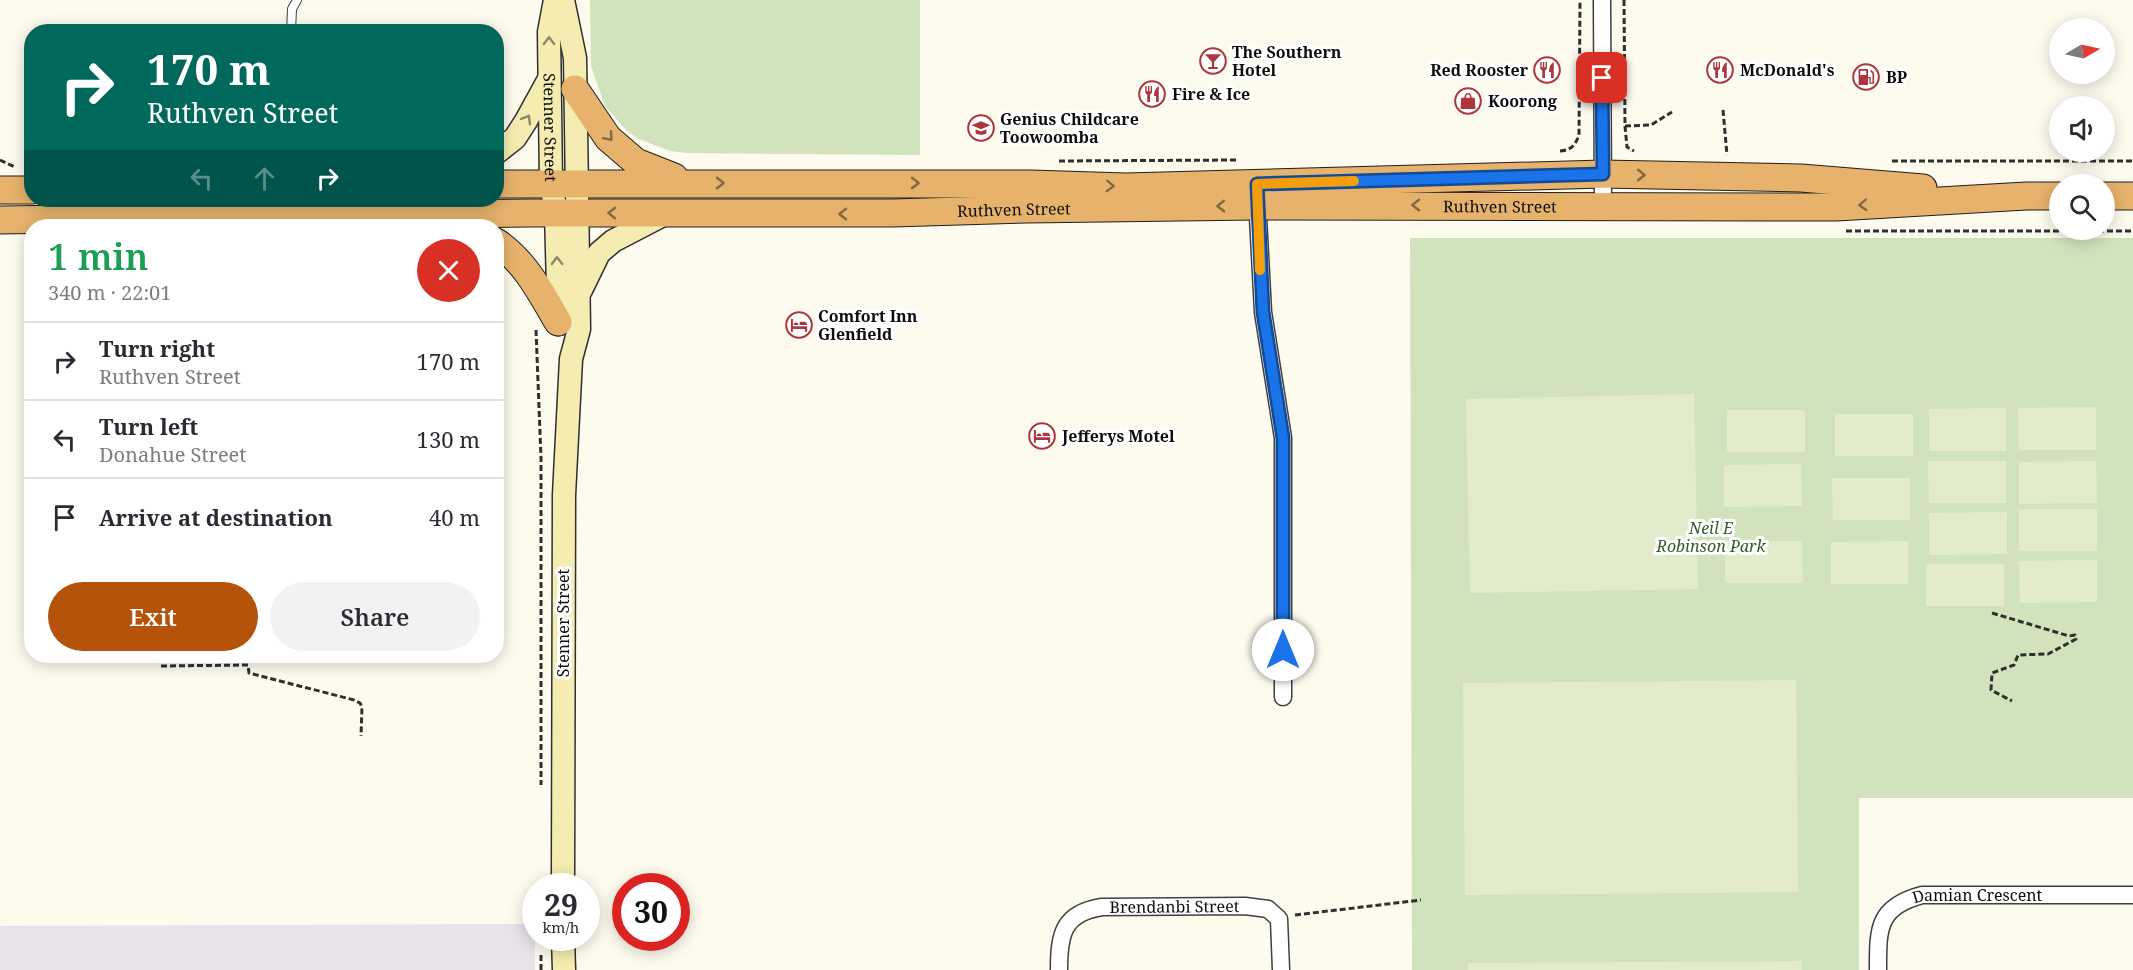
<!DOCTYPE html>
<html lang="en">
<head>
<meta charset="utf-8">
<style>
  body { margin:0; font-family:"Noto Serif",serif; background:#f2f2f3; color:#2b2b33; height:100vh; display:flex; flex-direction:column; font-size:22px; white-space:nowrap }
  * { box-sizing:border-box; margin:0 }
  p { font-size:20px; color:#7c7c81 }
  .icon { flex:none; width:33px; height:33px; fill:none; stroke:currentColor; stroke-width:2; stroke-linecap:round; stroke-linejoin:round }
  .map { position:relative; flex:1; overflow:hidden }
  .drawer { position:absolute; left:24px; top:219px; width:480px; height:444px; display:flex; flex-direction:column; background:#fff; border-radius:24px; box-shadow:0 3px 15px #0003 }
  .drawer>* { flex:none }
  .top-card { position:absolute; left:24px; top:24px; width:480px; height:183px; border-radius:24px; box-shadow:0 3px 15px #0003; background:#00695c; color:#fff; overflow:hidden }
  .needle { width:39px; rotate:81deg }
  .controls { position:absolute; left:2049px; top:18px; display:grid; gap:12px }
  .controls a { display:grid; place-items:center; width:66px; height:66px; border-radius:50%; background:#fff; box-shadow:0 3px 15px #0003; font-size:30px }
  .speed { position:absolute; left:522px; top:873px; display:flex; gap:12px; font-size:30px; font-weight:700; text-align:center }
  .speed>* { display:grid; place-content:center; width:78px; height:78px; border-radius:50%; background:#fff; box-shadow:0 3px 15px #0003; line-height:1 }
  .speed small { font-size:15px; font-weight:400 }
  .speed .limit { border:9px solid #d22; background:#fff; color:#111 }
  .pin { position:absolute; display:grid; place-items:center; width:51px; height:51px; color:#fff; margin:-26px; border-radius:12px; box-shadow:0 3px 9px #0006 }
  .me { position:absolute; width:66px; margin:-33px; rotate:0deg; stroke-linejoin:round; filter:drop-shadow(0 0 4px #0008) }
  .turn { display:flex; align-items:center; gap:21px; height:126px; padding:0 24px; font-size:27px }
  .turn .icon { width:78px; height:78px; stroke-width:2.5 }
  .turn b { display:block; font-size:42px; line-height:51px }
  .lanes { display:flex; align-items:center; height:57px; padding:0 24px; background:#0003; justify-content:center; gap:30px; direction:ltr }
  .lanes .off { opacity:.35 }
  .round { display:grid; place-items:center; flex:none; width:63px; height:63px; border-radius:32px; background:#f2f2f3 }
  .summary { display:flex; align-items:center; justify-content:space-between; height:102px; padding:0 24px }
  h1 { font-size:36px; font-weight:600; line-height:45px; color:#1e9e55 }
  .primary-button { display:flex; gap:12px; margin-top:auto; padding:12px 24px }
  .primary-button a { flex:1; height:69px; border-radius:36px; background:#b45309; color:#fff; font-size:24px; font-weight:600; line-height:69px; text-align:center }
  .primary-button a+a { background:#f2f2f3; color:#2b2b33 }
  ul { padding:0; list-style:none }
  li { display:flex; align-items:center; gap:18px; height:78px; padding:0 24px; border-top:2px solid #e1e1e2 }
  li div { flex:1 }
  li b { display:block; font-size:22px }
  li em { font-style:normal }
  .map>svg:first-child { display:block }
  .industrial { fill:#e9e2ea }
  .green { fill:#d1e3bc }
  .pitch { fill:#e2eccd }
  .lines { fill:none; stroke-linecap:round; stroke-linejoin:round }
  .service-casing { stroke:#404040; stroke-width:10 }
  .minor-casing { stroke:#404040; stroke-width:19 }
  .secondary-casing { stroke:#2f2f2f; stroke-width:25 }
  .trunk-casing { stroke:#1e1e1e; stroke-width:29 }
  .path { stroke:#2f2f2f; stroke-width:3; stroke-dasharray:6 3; stroke-linecap:butt }
  .service { stroke:#fff; stroke-width:8 }
  .minor { stroke:#fff; stroke-width:16 }
  .secondary { stroke:#f5ecb1; stroke-width:22 }
  .trunk { stroke:#e6b26c; stroke-width:27 }
  .oneway { stroke:#8d8867 }
  .oneway2 { stroke:#846841 }
  .route-casing { stroke:#114b97; stroke-width:15 }
  .route { stroke:#1a73e8; stroke-width:10 }
  .slow { stroke:#f59e0b; stroke-width:10 }
  .labels { text-anchor:middle; dominant-baseline:central; stroke-width:6; stroke-linejoin:round; paint-order:stroke }
  .poi-label { font-size:16px; font-weight:bold; fill:#0d0d0d; stroke:#fff; text-anchor:start }
  .street-label { font-size:16px; fill:#0d0d0d; stroke:#fff }
  .park-label { font-size:16px; font-style:italic; fill:#325c25; stroke:#fff }
</style>
</head>
<body>
<div class="map">
<svg width="2133" height="970" viewBox="0 0 2133 970">
  <rect width="100%" height="100%" fill="#fdfaee"/>
  <path class="industrial" d="M535 924V970H0V926Z"/>
  <g class="green">
    <path d="M590 0H920V155L687 153 670 151 639 139 626 130 605 106 591 66Z"/>
    <path d="M1410 238H2133V798H1859V970H1412Z"/>
  </g>
  <g class="pitch">
    <path d="M1694 394 1698 589 1470 593 1466 399Z"/>
    <path d="M2096 407V450H2019L2018 408Z"/>
    <path d="M2006 408V451H1929V409Z"/>
    <rect x="1727" y="410" width="78" height="42"/>
    <rect x="1835" y="414" width="78" height="42"/>
    <path d="M1928 461H2006V503H1929Z"/>
    <path d="M2096 461 2097 503 2019 504V462Z"/>
    <path d="M1801 464 1802 506 1724 507V465Z"/>
    <path d="M1832 478H1910V520H1833Z"/>
    <rect x="2019" y="509" width="78" height="42"/>
    <path d="M2007 512V554L1929 555V513Z"/>
    <path d="M1725 541H1802L1803 583H1725Z"/>
    <path d="M1908 541V584H1831V542Z"/>
    <path d="M2097 560V602L2020 603 2019 561Z"/>
    <rect x="1926" y="564" width="78" height="42"/>
    <path d="M1796 680 1798 892 1465 895 1463 683Z"/>
    <path d="M1802 961V970H1468V963Z"/>
  </g>
  <g class="lines">
    <g class="service-casing">
      <path id="service" d="M291 32 292 9 297 0"/>
    </g>
    <g class="minor-casing">
      <g id="minor">
        <path d="M1602 0 1603 206"/>
        <path d="M1257 198 1263 312 1283 438V697"/>
        <path id="s1" d="M1059 970C1059 934 1063 913 1102 907L1245 906 1268 909 1279 919 1281 970"/>
        <path id="s2" d="M1878 970C1878 929 1877 907 1922 895H2133"/>
      </g>
    </g>
    <g class="secondary-casing">
      <g id="secondary">
        <path id="s3" d="M555 0 549 32 551 183 556 213 559 324"/>
        <path d="M563 0 575 58 579 329 571 359 564 495 563 886"/>
        <path d="M496 153 515 138 526 121 549 79"/>
        <path d="M581 290 599 253 613 241 665 214"/>
        <path d="M563 938 564 970"/>
      </g>
    </g>
    <g class="trunk-casing">
      <g id="trunk">
        <path d="M575 89 608 138 636 162 674 177"/>
        <path d="M496 184H1031L1126 187 1603 174 1801 178 1923 188"/>
        <path d="M0 190H32"/>
        <path d="M2104 196H2133"/>
        <path id="s4" d="M0 220 529 213H893L1027 209 1257 206 1836 207 2026 196H2060"/>
        <path d="M496 242C525 261 541 293 558 322"/>
      </g>
    </g>
    <g class="path">
      <path d="M1624 0 1625 126 1627 147 1634 151"/>
      <path d="M1723 110 1727 155"/>
      <path d="M1625 126 1651 125 1672 112"/>
      <path d="M1560 151C1571 150 1575 146 1579 135L1580 0"/>
      <path d="M0 160 15 167"/>
      <path d="M1059 161 1238 160"/>
      <path d="M1892 161H2133"/>
      <path d="M1846 231H2133"/>
      <path d="M536 330 541 458V785"/>
      <path d="M1992 613 2069 636 2075 635 2076 639 2048 654 2018 655 2014 665 1992 673 1991 690 2012 701"/>
      <path d="M161 666 248 665 249 673 354 700 360 703 362 707 361 736"/>
      <path d="M1295 915 1421 900"/>
      <path d="M541 970V954"/>
    </g>
    <use href="#service" class="service"/>
    <use href="#minor" class="minor"/>
    <use href="#secondary" class="secondary"/>
    <use href="#trunk" class="trunk"/>
  </g>
  <defs><path id="oneway-chevron" d="M-2-3.5L2.5 0L-2 3.5" fill="none" stroke-width="1.6" stroke-linecap="round" stroke-linejoin="round" transform="scale(1.5)"/></defs>
  <g class="oneway">
    <use href="#oneway-chevron" transform="translate(549 41) rotate(-90)"/>
    <use href="#oneway-chevron" transform="translate(527 119) rotate(-59)"/>
    <use href="#oneway-chevron" transform="translate(557 261) rotate(-91)"/>
  </g>
  <g class="oneway2">
    <use href="#oneway-chevron" transform="translate(609 137) rotate(49)"/>
    <use href="#oneway-chevron" transform="translate(1641 175) rotate(1)"/>
    <use href="#oneway-chevron" transform="translate(720 183)"/>
    <use href="#oneway-chevron" transform="translate(915 183)"/>
    <use href="#oneway-chevron" transform="translate(1110 186) rotate(2)"/>
    <use href="#oneway-chevron" transform="translate(1416 205) rotate(-180)"/>
    <use href="#oneway-chevron" transform="translate(1863 205) rotate(177)"/>
    <use href="#oneway-chevron" transform="translate(1221 206) rotate(179)"/>
    <use href="#oneway-chevron" transform="translate(612 213) rotate(-179)"/>
    <use href="#oneway-chevron" transform="translate(843 214) rotate(180)"/>
  </g>
  <g class="lines">
    <g class="route-casing">
      <path id="route" d="M1283 650V438L1263 312 1257 184 1603 174 1602 78"/>
    </g>
    <use href="#route" class="route"/>
    <path class="slow" d="M1260 270 1257 184 1354 181"/>
  </g>
  <defs>
    <g id="bar-ring" transform="scale(1.35)"><circle r="9.5" fill="#fff" stroke="#ac353e" stroke-width="1.5"/><path d="M-6-5H6L.8 .8V4.5H3.5V6h-7V4.5H-.8V.8Z" fill="#ac353e"/></g>
    <g id="restaurant-ring" transform="scale(1.35)"><circle r="9.5" fill="#fff" stroke="#ac353e" stroke-width="1.5"/><path d="M-5-6h1v4h1v-4h1v4h1v-4h1v5L-1.5 .5V6h-2V.5L-5-1ZM5-6V6H3V1.5H1.5Q1.5-4 5-6Z" fill="#ac353e"/></g>
    <g id="fuel-ring" transform="scale(1.35)"><circle r="9.5" fill="#fff" stroke="#ac353e" stroke-width="1.5"/><path d="M-5.5-6h7V0h2V4h1.3V-2.5L3-4.5l.8-.8L6-3V5H2.5V1h-1V6h-7ZM-4.2-4.7v3.2H.2V-4.7Z" fill="#ac353e"/></g>
    <g id="shop-ring" transform="scale(1.35)"><circle r="9.5" fill="#fff" stroke="#ac353e" stroke-width="1.5"/><path d="M-5-2.5h2.3a2.7 3.5 0 0 1 5.4 0H5L5.5 6h-11ZM-1.5-2.5h3a1.5 2.3 0 0 0-3 0Z" fill="#ac353e"/></g>
    <g id="school-ring" transform="scale(1.35)"><circle r="9.5" fill="#fff" stroke="#ac353e" stroke-width="1.5"/><path d="M0-5L7-2L0 1L-7-2ZM-4 1L0 2.5L4 1V4Q0 6-4 4Z" fill="#ac353e"/></g>
    <g id="hotel-ring" transform="scale(1.35)"><circle r="9.5" fill="#fff" stroke="#ac353e" stroke-width="1.5"/><path d="M-6-4.5h1.5V1H6V5H4.5V3h-9V5H-6ZM-4 0a1.8 1.8 0 1 1 3.6 0ZM.5 0V-2.5h3Q6-2.5 6 0Z" fill="#ac353e"/></g>
  </defs>
  <g fill-rule="evenodd">
    <use href="#bar-ring" x="1213" y="61"/>
    <use href="#restaurant-ring" x="1547" y="70"/>
    <use href="#restaurant-ring" x="1720" y="70"/>
    <use href="#fuel-ring" x="1866" y="77"/>
    <use href="#restaurant-ring" x="1152" y="94"/>
    <use href="#shop-ring" x="1468" y="101"/>
    <use href="#school-ring" x="981" y="128"/>
    <use href="#hotel-ring" x="799" y="325"/>
    <use href="#hotel-ring" x="1042" y="436"/>
  </g>
  <g class="labels">
    <g class="poi-label">
      <text x="1232" y="52">The Southern<tspan x="1232" dy="18">Hotel</tspan></text>
      <text x="1528" y="70" text-anchor="end">Red Rooster</text>
      <text x="1740" y="70">McDonald's</text>
      <text x="1886" y="77">BP</text>
      <text x="1172" y="94">Fire &amp; Ice</text>
      <text x="1488" y="101">Koorong</text>
      <text x="1000" y="119">Genius Childcare<tspan x="1000" dy="18">Toowoomba</tspan></text>
      <text x="818" y="316">Comfort Inn<tspan x="818" dy="18">Glenfield</tspan></text>
      <text x="1062" y="436">Jefferys Motel</text>
    </g>
    <g class="street-label">
      <text stroke="none"><textPath href="#s3" startOffset="128">Stenner Street</textPath></text>
      <text stroke="none"><textPath href="#s4" startOffset="1500">Ruthven Street</textPath></text>
      <text stroke="none"><textPath href="#s4" startOffset="1014">Ruthven Street</textPath></text>
      <text transform="translate(563 623) rotate(-90)">Stenner Street</text>
      <text stroke="none"><textPath href="#s2" startOffset="153">Damian Crescent</textPath></text>
      <text stroke="none"><textPath href="#s1" startOffset="159">Brendanbi Street</textPath></text>
    </g>
    <g class="park-label">
      <text x="1711" y="528">Neil E<tspan x="1711" dy="18">Robinson Park</tspan></text>
    </g>
  </g>
</svg>
<div class="controls">
<a><svg class="needle" viewBox="-14 -14 28 28"><path d="M0-13l5 13h-10z" fill="#e53935"/><path d="M0 13l5-13h-10z" fill="#7c7c81"/></svg></a>
<a><svg class="icon" aria-label="sound" viewBox="0 0 24 24"><path d="M4 9h4l5-4v14l-5-4H4zM17 9q2 3 0 6"/></svg></a>
<a><svg class="icon" aria-label="search" viewBox="0 0 24 24"><circle cx="10" cy="10" r="6"/><path d="M15 15l6 6"/></svg></a>
</div>
<div class="speed"><div>29<small>km/h</small></div><div class="limit">30</div></div>
<div class="pin" style="left:1602px;top:78px;background:#d93025"><svg class="icon" aria-label="arrive" viewBox="0 0 24 24"><path d="M6 21V4h12l-3 4 3 4H6"/></svg></div>
<svg class="me" style="left:1283px;top:650px" viewBox="-20 -20 40 40"><circle r="19" fill="#fff"/><path d="M0-13L10 11 0 6-10 11z" fill="#1a73e8"/></svg>
<div class="top-card">
<div class="turn"><svg class="icon" aria-label="right" viewBox="0 0 24 24"><path d="M7 20v-9h11M14 6l5 5-5 5"/></svg><div><b>170 m</b>Ruthven Street</div></div>
<div class="lanes"><svg class="icon off" aria-label="left" viewBox="0 0 24 24"><path d="M17 20v-9H6M10 6l-5 5 5 5"/></svg><svg class="icon off" aria-label="ahead" viewBox="0 0 24 24"><path d="M12 20V5M6 11l6-6 6 6"/></svg><svg class="icon" aria-label="right" viewBox="0 0 24 24"><path d="M7 20v-9h11M14 6l5 5-5 5"/></svg></div>
</div>
<section class="drawer">
<div class="summary"><div><h1>1 min</h1><p>340 m · 22:01</p></div><a class="round" style="background:#d93025;color:#fff"><svg class="icon" aria-label="close" viewBox="0 0 24 24"><path d="M6 6l12 12M18 6L6 18"/></svg></a></div>
<ul>
<li><svg class="icon" aria-label="right" viewBox="0 0 24 24"><path d="M7 20v-9h11M14 6l5 5-5 5"/></svg><div><b>Turn right</b><p>Ruthven Street</p></div><em>170 m</em></li>
<li><svg class="icon" aria-label="left" viewBox="0 0 24 24"><path d="M17 20v-9H6M10 6l-5 5 5 5"/></svg><div><b>Turn left</b><p>Donahue Street</p></div><em>130 m</em></li>
<li><svg class="icon" aria-label="arrive" viewBox="0 0 24 24"><path d="M6 21V4h12l-3 4 3 4H6"/></svg><div><b>Arrive at destination</b></div><em>40 m</em></li>
</ul>
<div class="primary-button"><a>Exit</a><a>Share</a></div>
</section>
</div>
</body>
</html>
